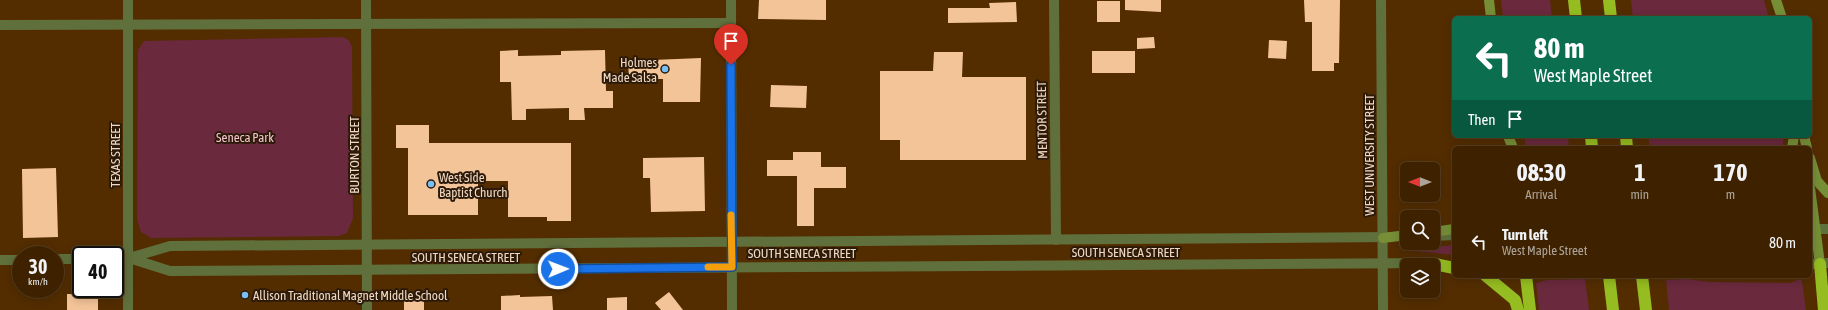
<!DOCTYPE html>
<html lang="en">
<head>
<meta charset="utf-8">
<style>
  body { margin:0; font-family:"Asap Condensed",sans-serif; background:#452a0a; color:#f1f3f6; height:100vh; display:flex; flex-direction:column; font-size:15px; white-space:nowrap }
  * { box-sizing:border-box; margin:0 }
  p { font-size:13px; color:#ada499 }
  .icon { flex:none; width:22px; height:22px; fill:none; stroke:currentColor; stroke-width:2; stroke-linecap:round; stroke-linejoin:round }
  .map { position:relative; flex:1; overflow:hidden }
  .side { position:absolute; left:1452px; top:146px; width:360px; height:132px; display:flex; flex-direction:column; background:#3e2200; border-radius:6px; box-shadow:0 2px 10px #0003,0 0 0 1px #573f22 }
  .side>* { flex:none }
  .banner { position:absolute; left:1452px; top:16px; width:360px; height:122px; border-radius:6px; box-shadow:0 2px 10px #0003,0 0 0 1px #573f22; background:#0b6e4f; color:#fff; overflow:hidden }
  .needle { width:26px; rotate:270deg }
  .buttons { position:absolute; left:1400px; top:162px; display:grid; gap:8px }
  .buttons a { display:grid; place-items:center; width:40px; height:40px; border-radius:6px; background:#3e2200; box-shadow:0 2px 10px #0003,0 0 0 1px #573f22; font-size:20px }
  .speed { position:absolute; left:12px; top:246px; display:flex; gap:8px; font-size:20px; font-weight:700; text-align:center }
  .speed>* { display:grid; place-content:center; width:52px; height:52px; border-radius:50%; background:#3e2200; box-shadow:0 2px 10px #0003,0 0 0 1px #573f22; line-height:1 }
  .speed small { font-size:10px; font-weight:400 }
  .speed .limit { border:2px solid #111; border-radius:6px; background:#fff; color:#111 }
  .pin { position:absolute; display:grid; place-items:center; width:34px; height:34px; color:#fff; margin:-41px -17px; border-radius:50% 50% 50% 0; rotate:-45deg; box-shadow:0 0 4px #0007 }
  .pin .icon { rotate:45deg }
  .me { position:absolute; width:44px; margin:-22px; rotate:89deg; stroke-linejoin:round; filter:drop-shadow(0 0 3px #0008) }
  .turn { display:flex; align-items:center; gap:14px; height:84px; padding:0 16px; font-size:18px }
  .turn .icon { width:52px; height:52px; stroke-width:2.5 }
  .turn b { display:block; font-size:28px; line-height:34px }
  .then { display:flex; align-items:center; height:38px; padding:0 16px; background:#0003; gap:8px; font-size:15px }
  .eta { display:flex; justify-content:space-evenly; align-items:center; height:68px; text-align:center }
  .eta b { font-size:24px; font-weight:700; line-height:28px }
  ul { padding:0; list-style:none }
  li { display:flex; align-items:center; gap:12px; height:56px; padding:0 16px }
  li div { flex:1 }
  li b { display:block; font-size:15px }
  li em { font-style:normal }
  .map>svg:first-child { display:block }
  .green { fill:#6a293d }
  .building { fill:#f4c499 }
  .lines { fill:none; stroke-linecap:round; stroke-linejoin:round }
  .minor { stroke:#60703c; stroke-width:10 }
  .tertiary { stroke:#60703c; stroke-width:10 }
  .secondary { stroke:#768f37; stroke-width:10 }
  .motorway { stroke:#95bc20; stroke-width:12 }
  .route-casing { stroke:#114b97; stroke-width:10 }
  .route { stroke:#1a73e8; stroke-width:7 }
  .slow { stroke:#f59e0b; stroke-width:7 }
  .poi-dot { fill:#78bff7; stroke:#2c1a09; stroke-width:1.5 }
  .labels { text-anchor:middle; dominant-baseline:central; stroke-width:4; stroke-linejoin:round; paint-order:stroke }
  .poi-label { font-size:13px; fill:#f1d8c3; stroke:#2c1a09; text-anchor:start }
  .street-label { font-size:13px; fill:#f1d8c3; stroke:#2c1a09 }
  .park-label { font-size:13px; fill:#f4c3ce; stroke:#2c1a09 }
</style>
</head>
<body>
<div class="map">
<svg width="1828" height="310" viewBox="0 0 1828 310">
  <rect width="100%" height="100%" fill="#532d00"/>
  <g class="green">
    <path d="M1501 0H1550L1552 18H1503Z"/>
    <path d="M1631 0H1764L1769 18H1633Z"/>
    <path d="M342 37C349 39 350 41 352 48L353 218 347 233 339 236 151 238 141 232 137 219 138 50 144 41Z"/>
    <path d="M1524 136H1568L1569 148H1526Z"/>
    <path d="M1648 136H1783V148H1650Z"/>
    <path d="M1454 245V255L1415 251 1413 249Z"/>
    <path d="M1585 279 1589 310H1539L1536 283 1547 280Z"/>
    <path d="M1687 279 1711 282 1790 283 1800 279 1802 281 1806 310H1669L1666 280Z"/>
  </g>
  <g class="building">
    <path d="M759 0H826V20L758 19Z"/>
    <path d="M1125 0H1161V12L1125 10Z"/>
    <path d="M1304 0H1340L1339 63H1334V71H1312V22H1305Z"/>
    <rect x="1097" y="1" width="23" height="21"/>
    <path d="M1016 2 1017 22 948 23V8H990L989 3Z"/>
    <path d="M1154 37 1155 48 1137 49V38Z"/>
    <path d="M1269 40 1287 41 1286 59 1268 58Z"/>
    <path d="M518 50V56L561 55V51L605 50 606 91H613V108H584L585 120H569V108L526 109V120H512L511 82H500V51Z"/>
    <rect x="1092" y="51" width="43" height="22"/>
    <path d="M934 52H963L962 77H1026V160H900V140H880V71H933Z"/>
    <path d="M701 58 700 102H663V79H656V77L629 78 628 61Z"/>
    <path d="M771 85 807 86 806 108 770 107Z"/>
    <path d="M396 125H429V143H571V221H547V217H508V181H478V215H408V148H396Z"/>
    <path d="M793 152H821V167H846V188H814V226H797V176H767V160H793Z"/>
    <path d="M704 157 705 211 651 212 650 178H643V158Z"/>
    <path d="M56 168 58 237 23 238 22 169Z"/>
    <path d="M669 292 683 310H661L655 303Z"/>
    <rect x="67" y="294" width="31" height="16"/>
    <path d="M520 295V297L552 296 553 310H501V296Z"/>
    <rect x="404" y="297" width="20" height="13"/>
    <path d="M627 297V310H607V298Z"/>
  </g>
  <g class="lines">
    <g class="minor">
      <path d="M128 0V310"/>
      <path d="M366 0 367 310"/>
      <path d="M1054 0 1056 240"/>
      <path d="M1381 0 1383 310"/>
      <path d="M0 25 731 23"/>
    </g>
    <g class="tertiary">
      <path d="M731 0 732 310"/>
      <path d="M1810 229H1828"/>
      <path d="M1433 236 1454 235"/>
      <path d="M129 258 170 271 1437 263"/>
      <path d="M55 259H81"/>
      <path d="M115 259 129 258 170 246 1391 237"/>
      <path d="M0 260H21"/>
      <path d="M1810 264 1828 263"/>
    </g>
    <g class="secondary">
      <path d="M1489 0 1491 18"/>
      <path d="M1776 0 1782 18"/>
      <path d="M1508 136 1513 148"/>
      <path d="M1804 136 1807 148"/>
      <path d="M1792 148 1794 136"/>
      <path d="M1810 158 1817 181 1828 193"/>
      <path d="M1810 188 1820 264"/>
      <path d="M1433 232 1454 229"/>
      <path d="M1383 238 1407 235"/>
    </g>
    <g class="motorway">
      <path d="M1574 0 1576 18"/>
      <path d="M1609 0 1611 18"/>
      <path d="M1591 136 1592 148"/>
      <path d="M1626 136 1627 148"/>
      <path d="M1429 263 1454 268"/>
      <path d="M1820 264 1824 310"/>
      <path d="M1486 276 1515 300 1518 310"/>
      <path d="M1526 276 1530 310"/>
      <path d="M1609 276 1613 310"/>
      <path d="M1642 276 1646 310"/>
    </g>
  </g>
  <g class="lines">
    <g class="route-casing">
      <path id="route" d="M558 269 732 267 731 65"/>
    </g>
    <use href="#route" class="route"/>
    <path class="slow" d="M708 267H732L731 215"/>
  </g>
  <g class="poi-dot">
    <circle cx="665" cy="69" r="4"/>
    <circle cx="431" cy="184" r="4"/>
    <circle cx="245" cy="295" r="4"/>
  </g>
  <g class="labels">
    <g class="poi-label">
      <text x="657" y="62" text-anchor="end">Holmes<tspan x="657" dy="15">Made Salsa</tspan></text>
      <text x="439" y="177">West Side<tspan x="439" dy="15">Baptist Church</tspan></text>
      <text x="253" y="295">Allison Traditional Magnet Middle School</text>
    </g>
    <g class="street-label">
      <text transform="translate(1042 120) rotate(-91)">MENTOR STREET</text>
      <text transform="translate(115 155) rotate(-90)">TEXAS STREET</text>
      <text transform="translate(354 155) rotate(-90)">BURTON STREET</text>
      <text transform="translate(1369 155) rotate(-90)">WEST UNIVERSITY STREET</text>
      <text x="1126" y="252">SOUTH SENECA STREET</text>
      <text x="802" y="253">SOUTH SENECA STREET</text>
      <text x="466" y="257">SOUTH SENECA STREET</text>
    </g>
    <g class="park-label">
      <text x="245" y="137">Seneca Park</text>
    </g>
  </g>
</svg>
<div class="buttons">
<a><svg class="needle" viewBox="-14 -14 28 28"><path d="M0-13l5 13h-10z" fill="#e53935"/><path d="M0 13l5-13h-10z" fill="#ada499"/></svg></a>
<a><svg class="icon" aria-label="search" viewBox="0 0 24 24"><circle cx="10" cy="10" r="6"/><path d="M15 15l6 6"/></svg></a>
<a><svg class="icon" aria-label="layers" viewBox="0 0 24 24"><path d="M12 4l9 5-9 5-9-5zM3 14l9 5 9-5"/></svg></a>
</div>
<div class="speed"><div>30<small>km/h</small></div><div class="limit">40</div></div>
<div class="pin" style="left:731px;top:65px;background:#d93025"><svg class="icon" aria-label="arrive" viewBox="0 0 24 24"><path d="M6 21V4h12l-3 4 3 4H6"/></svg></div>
<svg class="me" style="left:558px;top:269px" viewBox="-20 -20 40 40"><circle r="17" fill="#1a73e8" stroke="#fff" stroke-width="3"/><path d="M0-11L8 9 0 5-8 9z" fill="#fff"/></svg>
<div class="banner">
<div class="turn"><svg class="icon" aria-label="left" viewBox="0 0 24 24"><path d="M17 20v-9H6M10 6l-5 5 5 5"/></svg><div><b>80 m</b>West Maple Street</div></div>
<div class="then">Then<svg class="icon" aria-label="arrive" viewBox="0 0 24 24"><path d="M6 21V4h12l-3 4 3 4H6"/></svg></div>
</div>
<section class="side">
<div class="eta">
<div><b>08:30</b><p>Arrival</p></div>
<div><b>1</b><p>min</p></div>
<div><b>170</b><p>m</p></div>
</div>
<ul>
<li><svg class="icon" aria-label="left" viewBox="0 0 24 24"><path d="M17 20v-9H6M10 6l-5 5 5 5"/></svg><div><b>Turn left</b><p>West Maple Street</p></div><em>80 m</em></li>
</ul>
</section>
</div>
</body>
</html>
